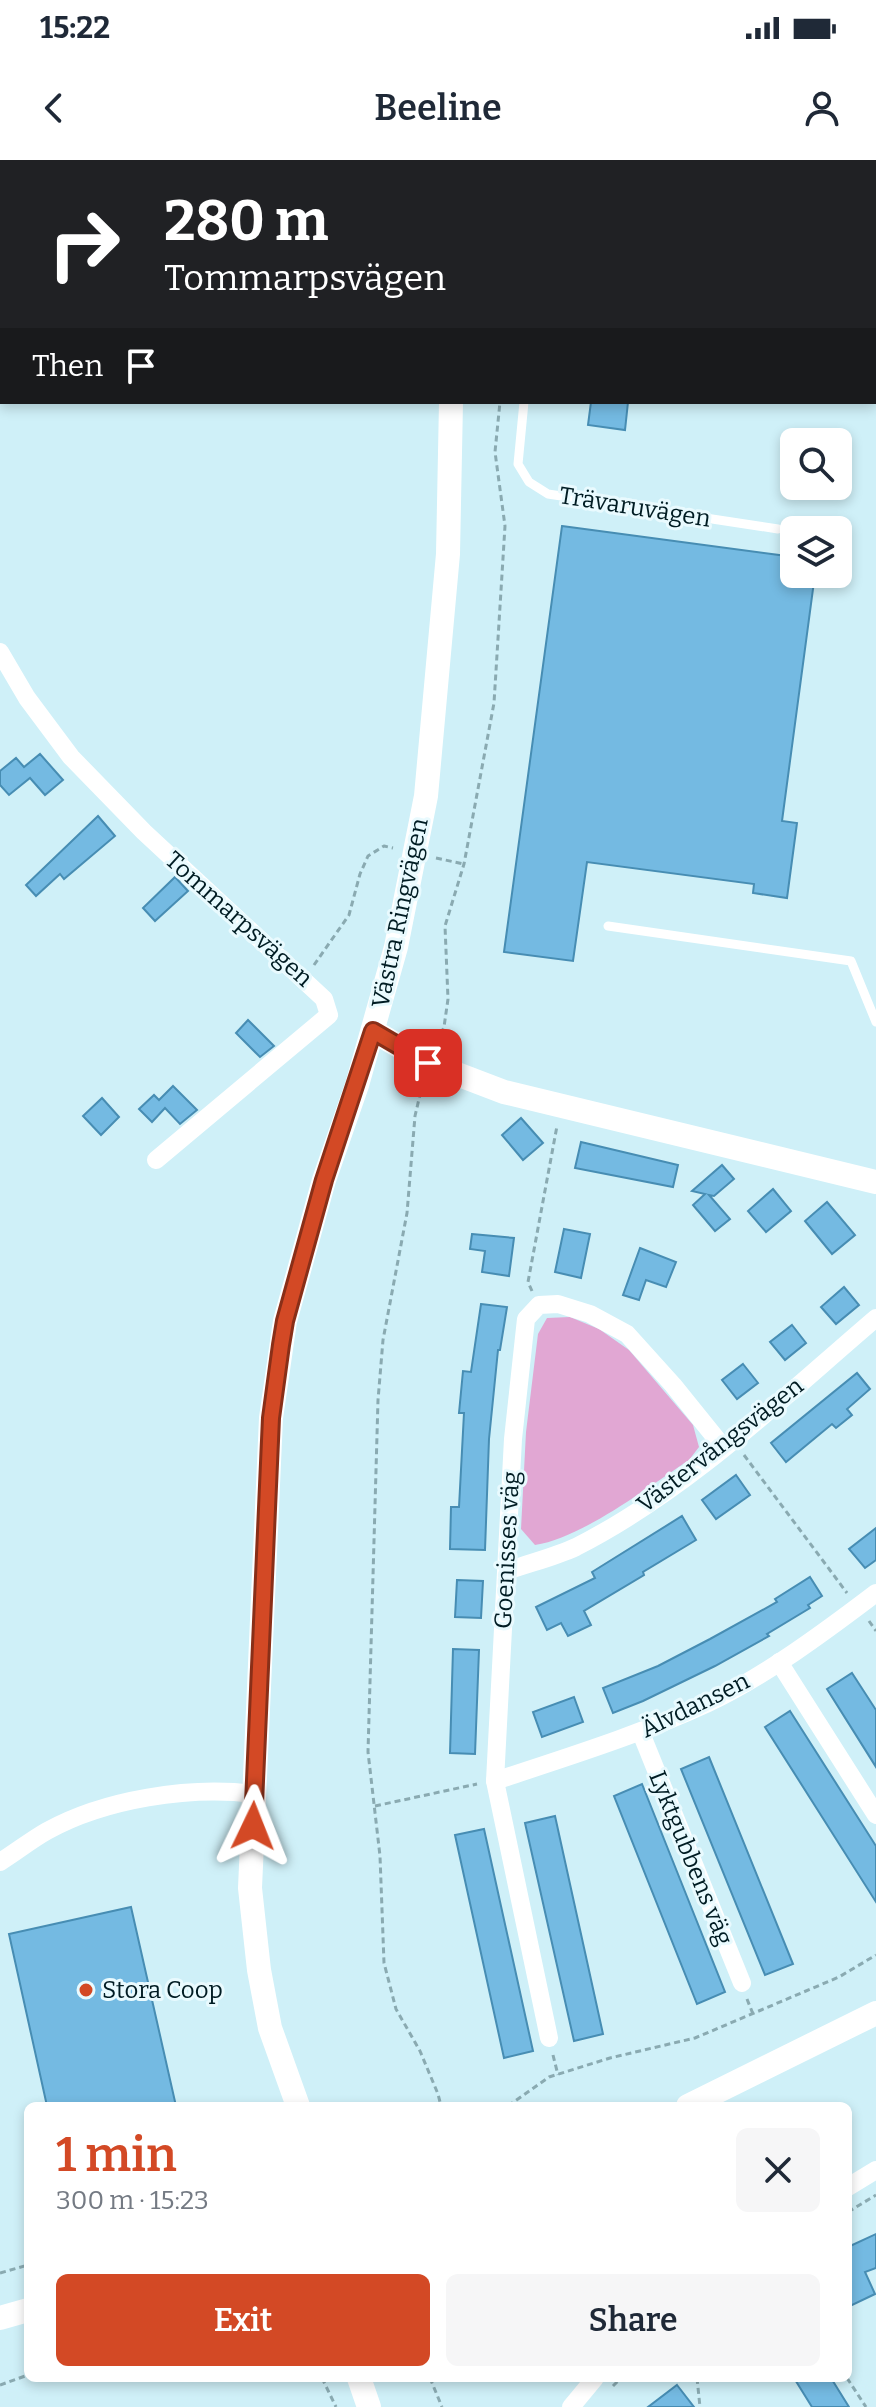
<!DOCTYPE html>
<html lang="en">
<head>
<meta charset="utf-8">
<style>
  body { margin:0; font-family:Bitter,serif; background:#f6f6f7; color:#1f2937; height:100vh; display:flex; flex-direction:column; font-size:30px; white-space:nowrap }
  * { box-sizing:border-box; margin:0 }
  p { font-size:26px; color:#747a83 }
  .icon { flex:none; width:44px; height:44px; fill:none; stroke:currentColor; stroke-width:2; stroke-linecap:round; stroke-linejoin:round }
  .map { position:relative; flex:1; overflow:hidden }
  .details { position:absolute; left:24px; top:1942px; width:828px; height:280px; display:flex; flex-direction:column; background:#fff; border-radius:12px; box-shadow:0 4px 12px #0003 }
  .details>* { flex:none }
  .guide { position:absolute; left:0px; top:0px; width:876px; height:244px; box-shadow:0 4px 12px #0003; background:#202124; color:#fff; overflow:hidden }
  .fabs { position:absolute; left:780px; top:268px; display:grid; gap:16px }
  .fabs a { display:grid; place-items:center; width:72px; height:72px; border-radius:12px; background:#fff; box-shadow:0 4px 12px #0003; font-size:40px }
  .pin { position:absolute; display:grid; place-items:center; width:68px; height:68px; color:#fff; margin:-34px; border-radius:16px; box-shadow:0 4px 12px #0006 }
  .me { position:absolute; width:88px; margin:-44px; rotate:2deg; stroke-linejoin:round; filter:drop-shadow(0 0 6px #0008) }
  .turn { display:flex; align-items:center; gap:28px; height:168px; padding:0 32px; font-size:36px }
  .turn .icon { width:104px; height:104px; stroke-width:2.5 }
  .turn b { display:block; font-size:56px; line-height:68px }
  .then { display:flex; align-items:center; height:76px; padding:0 32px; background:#0003; gap:16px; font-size:30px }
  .round { display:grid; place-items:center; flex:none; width:84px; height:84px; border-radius:12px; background:#f6f6f7 }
  .head { display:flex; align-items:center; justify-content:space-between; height:136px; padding:0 32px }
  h1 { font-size:48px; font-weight:600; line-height:60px; color:#d34925 }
  .action { display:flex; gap:16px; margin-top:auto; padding:16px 32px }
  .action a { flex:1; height:92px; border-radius:12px; background:#d34925; color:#fff; font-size:32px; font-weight:600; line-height:92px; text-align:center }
  .action a+a { background:#f6f6f7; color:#1f2937 }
  .status { display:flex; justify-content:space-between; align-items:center; height:56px; padding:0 40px; background:#fff; direction:ltr }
  .status svg { height:22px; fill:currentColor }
  header { display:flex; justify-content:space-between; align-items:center; height:104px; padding:0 32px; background:#fff; font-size:36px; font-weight:600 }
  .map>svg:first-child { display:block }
  .green { fill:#e1a7d3 }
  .building { fill:#74bae2; stroke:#478db3; stroke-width:2 }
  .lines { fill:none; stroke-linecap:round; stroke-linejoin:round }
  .path { stroke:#8aaab1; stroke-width:3; stroke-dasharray:6 4; stroke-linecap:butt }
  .lane { stroke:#fff; stroke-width:9 }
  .street { stroke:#fff; stroke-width:18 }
  .secondary { stroke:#fff; stroke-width:24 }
  .route-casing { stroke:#892f18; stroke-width:20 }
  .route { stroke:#d34925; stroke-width:14 }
  .poi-dot { fill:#d34925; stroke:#e9fafe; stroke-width:3 }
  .labels { text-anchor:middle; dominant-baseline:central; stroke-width:6; stroke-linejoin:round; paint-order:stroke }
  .street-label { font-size:24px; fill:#001c23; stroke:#e9fafe }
  .poi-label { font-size:24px; fill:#001c23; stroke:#e9fafe; text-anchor:start }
</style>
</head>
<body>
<div class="status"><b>15:22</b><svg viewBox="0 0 49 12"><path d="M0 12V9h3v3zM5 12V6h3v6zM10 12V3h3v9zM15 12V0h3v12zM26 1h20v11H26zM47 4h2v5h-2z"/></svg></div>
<header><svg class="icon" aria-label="back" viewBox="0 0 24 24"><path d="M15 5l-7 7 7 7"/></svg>Beeline<svg class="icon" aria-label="person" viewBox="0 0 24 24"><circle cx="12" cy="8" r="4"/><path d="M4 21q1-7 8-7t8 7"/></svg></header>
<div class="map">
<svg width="876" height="2247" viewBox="0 0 876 2247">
  <rect width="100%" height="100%" fill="#cff0f8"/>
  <path class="green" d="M570 1157 599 1169 629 1190 693 1265 699 1287 689 1300C648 1327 582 1378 535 1385L521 1369 526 1272 538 1174 547 1158Z"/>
  <g class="building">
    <path d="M591 242H628L625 270 588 265Z"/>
    <path d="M562 366 794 397V414H815L782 661 797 663 787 738 753 733 754 724 587 702 573 801 504 792Z"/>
    <path d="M40 594 63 620 45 635 30 618 9 635 0 625V611L16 598 24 607Z"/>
    <path d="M98 656 115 676 64 719 60 714 36 736 26 725Z"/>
    <path d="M175 717 188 731 155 761 143 748Z"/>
    <path d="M248 860 274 886 260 897 236 873Z"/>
    <path d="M173 926 197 950 180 964 165 948 152 962 139 949 154 935 159 940Z"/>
    <path d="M102 938 119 957 101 975 83 956Z"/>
    <path d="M521 958 543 983 523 1000 502 975Z"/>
    <path d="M581 982 678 1005 673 1027 575 1008Z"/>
    <path d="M722 1005 734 1019 714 1036 709 1035 730 1059 715 1071 693 1045 705 1034 692 1031Z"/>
    <path d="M773 1029 791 1051 766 1072 748 1051Z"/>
    <path d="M827 1042 855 1075 832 1094 805 1061Z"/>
    <path d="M564 1069 590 1074 581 1118 555 1112Z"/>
    <path d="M472 1074 514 1078 509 1116 482 1112 485 1091 470 1089Z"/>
    <path d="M640 1088 676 1102 666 1127 646 1120 639 1140 623 1135Z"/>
    <path d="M844 1127 859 1145 836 1164 821 1147Z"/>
    <path d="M481 1144 507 1147 500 1190H498L489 1279 485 1390 450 1389 451 1347H459L464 1253H459L463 1211 471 1212Z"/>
    <path d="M792 1165 806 1183 785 1200 770 1182Z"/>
    <path d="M743 1204 758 1223 737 1239 722 1220Z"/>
    <path d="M857 1213 870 1229 847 1249 852 1255 836 1268 832 1264 786 1302 771 1283Z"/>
    <path d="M736 1315 750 1335 716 1359 702 1340Z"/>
    <path d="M682 1356 696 1380 643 1412 644 1415 584 1451 591 1465 568 1476 561 1463 547 1470 536 1447 595 1418 592 1412Z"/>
    <path d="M876 1368V1400L865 1408 849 1389Z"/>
    <path d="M810 1417 822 1436 808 1445 810 1448 767 1474 769 1476 715 1506 643 1541 613 1553 603 1528 658 1506 710 1479 777 1442 775 1439Z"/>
    <path d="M457 1420 483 1421 481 1458 455 1457Z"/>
    <path d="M453 1489 479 1490 475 1594 450 1593Z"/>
    <path d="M852 1513 876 1550V1607L827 1529Z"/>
    <path d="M574 1537 583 1562 542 1577 533 1552Z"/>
    <path d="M790 1551 876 1686V1742L765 1567Z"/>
    <path d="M709 1597 793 1804 765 1815 681 1609Z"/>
    <path d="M642 1624 725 1832 697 1844 614 1636Z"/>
    <path d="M555 1656 603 1874 574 1881 525 1663Z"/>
    <path d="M484 1669 533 1891 504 1898 455 1675Z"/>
    <path d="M131 1747 176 1946H47L9 1774Z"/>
    <path d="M876 2074V2108L865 2112 875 2134 848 2147V2087Z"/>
    <path d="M794 2218H831L849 2247H812Z"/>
    <path d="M677 2225 694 2247H648Z"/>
  </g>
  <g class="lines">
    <g class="path">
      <path d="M534 2V0"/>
      <path d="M436 698 464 704"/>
      <path d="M314 805 349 755 360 714 368 696 384 686 393 688"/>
      <path d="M437 883 444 867 448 839 445 766 464 704 494 543 505 366 495 292 500 242"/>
      <path d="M423 922 415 956 407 1053 383 1180 378 1240 368 1592 380 1696 384 1803 396 1849 420 1891 438 1934 441 1946"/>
      <path d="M532 1131 528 1122 557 966"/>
      <path d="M744 1295 847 1433"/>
      <path d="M869 1461 876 1471"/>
      <path d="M375 1646 477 1624"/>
      <path d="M747 1839 753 1854"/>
      <path d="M553 1895 558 1915"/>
      <path d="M508 1946 549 1917 610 1898 695 1878 839 1817 876 1795"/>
      <path d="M848 2052 876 2035"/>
      <path d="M0 2113 28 2105"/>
      <path d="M322 2218 336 2247"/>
      <path d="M430 2218 442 2247"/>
      <path d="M697 2218 700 2247"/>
      <path d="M847 2218 866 2247"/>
      <path d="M0 2225 28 2215"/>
      <path d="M613 2226 621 2218"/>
    </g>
    <g class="lane">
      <path d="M557 2 558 0"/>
      <path d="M874 111H876"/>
      <path d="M524 242 518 304 529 322 548 334 778 369"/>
      <path d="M608 766 851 801 876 862"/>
    </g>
    <g class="street">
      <path d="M0 492 27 538 71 597 144 672 324 839 329 855 156 1000"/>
      <path d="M507 1411C529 1403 555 1397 576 1387 688 1330 781 1239 876 1158"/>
      <path d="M779 1502 876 1655"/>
      <path d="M641 1573 742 1823"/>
      <path d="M495 1621C567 1597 639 1575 708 1543 764 1517 826 1471 876 1433"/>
      <path d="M0 1702C16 1692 31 1680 47 1671 105 1639 189 1626 254 1634"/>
      <path d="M549 1878 495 1621 513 1279 526 1159 539 1145 558 1144 590 1154 627 1174 673 1225 723 1287"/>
      <path d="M848 2027 876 2010"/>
      <path d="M571 2247 595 2218"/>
    </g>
    <g class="secondary">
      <path d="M442 0 443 2"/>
      <path d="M20 2 23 0"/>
      <path d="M0 19 2 17"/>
      <path d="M373 871 428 903 504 932 876 1022"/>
      <path d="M298 1946 270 1868 259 1810 250 1728 271 1258 285 1161 324 1020 357 925 396 787 426 636 448 394 451 242"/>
      <path d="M688 1946 876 1853"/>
      <path d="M0 2158 28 2150"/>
      <path d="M359 2218 369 2247"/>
    </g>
  </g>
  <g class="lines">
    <g class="route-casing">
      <path id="route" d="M253 1666 271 1258 281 1185 285 1161 324 1020 373 871 428 903"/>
    </g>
    <use href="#route" class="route"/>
  </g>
  <circle class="poi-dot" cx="86" cy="1830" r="8"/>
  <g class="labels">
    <g class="street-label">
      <text transform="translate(635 347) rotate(9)">Trävaruvägen</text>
      <text transform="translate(400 753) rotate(-78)">Västra Ringvägen</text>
      <text transform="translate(239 759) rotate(42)">Tommarpsvägen</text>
      <text transform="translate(720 1285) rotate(-38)">Västervångsvägen</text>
      <text transform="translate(507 1390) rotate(-87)">Goenisses väg</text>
      <text transform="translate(695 1545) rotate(-26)">Älvdansen</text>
      <text transform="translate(691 1698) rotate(68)">Lyktgubbens väg</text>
    </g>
    <g class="poi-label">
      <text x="102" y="1830">Stora Coop</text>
    </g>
  </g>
</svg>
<div class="fabs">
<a><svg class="icon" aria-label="search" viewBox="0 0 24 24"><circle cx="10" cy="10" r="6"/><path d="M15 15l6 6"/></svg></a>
<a><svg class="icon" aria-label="layers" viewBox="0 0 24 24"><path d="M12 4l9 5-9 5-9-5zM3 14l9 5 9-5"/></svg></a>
</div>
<div class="pin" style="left:428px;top:903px;background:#d93025"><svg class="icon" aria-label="arrive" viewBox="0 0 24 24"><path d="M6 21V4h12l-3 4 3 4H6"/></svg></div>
<svg class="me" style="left:253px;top:1666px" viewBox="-20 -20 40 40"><path d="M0-17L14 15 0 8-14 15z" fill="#d34925" stroke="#fff" stroke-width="4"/></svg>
<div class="guide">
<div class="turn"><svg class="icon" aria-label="right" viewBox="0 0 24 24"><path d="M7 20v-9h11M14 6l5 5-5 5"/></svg><div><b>280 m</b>Tommarpsvägen</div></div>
<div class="then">Then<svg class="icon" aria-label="arrive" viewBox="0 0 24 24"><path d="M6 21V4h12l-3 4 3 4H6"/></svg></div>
</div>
<section class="details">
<div class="head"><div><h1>1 min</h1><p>300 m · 15:23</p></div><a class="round"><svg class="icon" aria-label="close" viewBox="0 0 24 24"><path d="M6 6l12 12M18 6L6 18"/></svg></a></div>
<div class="action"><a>Exit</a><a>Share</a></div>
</section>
</div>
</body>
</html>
